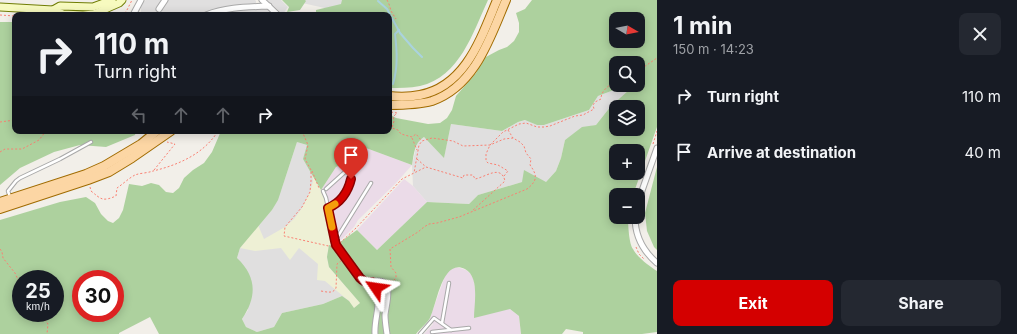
<!DOCTYPE html>
<html lang="en">
<head>
<meta charset="utf-8">
<style>
  body { margin:0; font-family:Inter,sans-serif; background:#242831; color:#f1f3f6; height:100vh; display:flex; flex-direction:column; font-size:15px; white-space:nowrap }
  * { box-sizing:border-box; margin:0 }
  p { font-size:13px; color:#9ea1a6 }
  .icon { flex:none; width:22px; height:22px; fill:none; stroke:currentColor; stroke-width:2; stroke-linecap:round; stroke-linejoin:round }
  .map { position:relative; flex:1; overflow:hidden }
  .side { display:flex; flex-direction:column; background:#171b24; width:360px }
  .side>* { flex:none }
  .top-card { position:absolute; left:12px; top:12px; width:380px; height:122px; border-radius:8px; box-shadow:0 2px 10px #0003; background:#171b24; color:#f1f3f6; overflow:hidden }
  .needle { width:26px; rotate:99deg }
  .controls { position:absolute; left:609px; top:12px; display:grid; gap:8px }
  .controls a { display:grid; place-items:center; width:36px; height:36px; border-radius:8px; background:#171b24; box-shadow:0 2px 10px #0003; font-size:20px }
  .speed { position:absolute; left:12px; top:270px; display:flex; gap:8px; font-size:20px; font-weight:700; text-align:center }
  .speed>* { display:grid; place-content:center; width:52px; height:52px; border-radius:50%; background:#171b24; box-shadow:0 2px 10px #0003; line-height:1 }
  .speed small { font-size:10px; font-weight:400 }
  .speed .limit { border:6px solid #d22; background:#fff; color:#111 }
  .pin { position:absolute; display:grid; place-items:center; width:34px; height:34px; color:#fff; margin:-41px -17px; border-radius:50% 50% 50% 0; rotate:-45deg; box-shadow:0 0 4px #0007 }
  .pin .icon { rotate:45deg }
  .me { position:absolute; width:44px; margin:-22px; rotate:302deg; stroke-linejoin:round; filter:drop-shadow(0 0 3px #0008) }
  .turn { display:flex; align-items:center; gap:14px; height:84px; padding:0 16px; font-size:18px }
  .turn .icon { width:52px; height:52px; stroke-width:2.5 }
  .turn b { display:block; font-size:28px; line-height:34px }
  .lanes { display:flex; align-items:center; height:38px; padding:0 16px; background:#0003; justify-content:center; gap:20px; direction:ltr }
  .lanes .off { opacity:.35 }
  .round { display:grid; place-items:center; flex:none; width:42px; height:42px; border-radius:8px; background:#242831 }
  .headline { display:flex; align-items:center; justify-content:space-between; height:68px; padding:0 16px }
  h1 { font-size:24px; font-weight:700; line-height:30px }
  .primary-button { display:flex; gap:8px; margin-top:auto; padding:8px 16px }
  .primary-button a { flex:1; height:46px; border-radius:8px; background:#d40000; color:#fff; font-size:16px; font-weight:700; line-height:46px; text-align:center }
  .primary-button a+a { background:#242831; color:#f1f3f6 }
  ul { padding:0; list-style:none }
  li { display:flex; align-items:center; gap:12px; height:56px; padding:0 16px }
  li div { flex:1 }
  li b { display:block; font-size:15px }
  li em { font-style:normal }
  main { display:flex; flex:1; min-height:0 }
  .map>svg:first-child { display:block }
  .residential { fill:#e0dfdf }
  .industrial { fill:#ebdbe8 }
  .farmland { fill:#eef0d5 }
  .forest { fill:#add19e; fill-rule:evenodd }
  .lines { fill:none; stroke-linecap:round; stroke-linejoin:round }
  .stream { stroke:#aad3df; stroke-width:2 }
  .lane-casing { stroke:#a9a9a9; stroke-width:4.5 }
  .street-casing { stroke:#a9a9a9; stroke-width:7 }
  .secondary-casing { stroke:#707d05; stroke-width:9 }
  .primary-casing { stroke:#a06b00; stroke-width:10 }
  .path { stroke:#fa8072; stroke-width:1; stroke-dasharray:2 2; stroke-linecap:butt }
  .lane { stroke:#fff; stroke-width:2.5 }
  .street { stroke:#fff; stroke-width:5 }
  .secondary { stroke:#f7fabf; stroke-width:7 }
  .primary { stroke:#fcd6a4; stroke-width:8 }
  .route-casing { stroke:#8a0000; stroke-width:10 }
  .route { stroke:#d40000; stroke-width:7 }
  .slow { stroke:#f59e0b; stroke-width:7 }
</style>
</head>
<body>
<main>
<div class="map">
<svg width="657" height="334" viewBox="0 0 657 334">
  <rect width="100%" height="100%" fill="#f2efe9"/>
  <g class="residential">
    <path d="M146 0H255L256 1V3L254 6 269 10 274 15H141V4Z"/>
    <path d="M266 0H281L288 7 283 14Z"/>
    <path d="M300 0H359L334 10 302 3Z"/>
    <path d="M627 85 629 90 611 106 596 125 582 128 565 140 561 158 556 171 546 182H522L478 195 469 204 427 202 413 186 412 165 417 143 420 140 424 137 444 157 451 124 502 131 518 122 526 120 537 125H544L589 110 598 96Z"/>
    <path d="M297 142 307 145 312 173 335 246 353 309 342 296 323 304 282 313 274 327 257 332 246 327 242 319 248 310 237 258 240 248 272 210 282 188Z"/>
  </g>
  <g class="industrial">
    <path d="M366 148 412 165 396 183 358 220 354 227 335 246 324 199 321 190 336 167 352 160Z"/>
    <path d="M404 179 413 186 427 202 377 250 357 230Z"/>
    <path d="M454 267 460 268 466 270 471 274 474 281 475 289 510 309 519 316 521 334H424L433 324 430 318 445 276 449 270Z"/>
  </g>
  <path class="farmland" d="M312 173 321 190 324 198 335 246 329 245 327 257 329 267 360 303 353 309 349 301 325 281 317 280 318 264 299 248 290 260 281 248 255 251 240 248 258 225 264 239 285 227 294 219 302 208 310 192 313 181Z"/>
  <g class="forest">
    <path d="M282 0H305L306 1 300 10 287 12 289 7Z"/>
    <path d="M342 0H488C473 32 460 77 420 86 410 88 399 88 389 88V15H316V10L341 4Z"/>
    <path d="M532 0H657V127L633 195H616V217H628C628 224 629 244 633 249 637 257 649 266 657 271V332L642 334H583V332L566 329 562 334H521L519 316 510 309 474 318C474 304 480 277 465 269 442 258 437 304 430 318 427 323 420 329 416 334H159L150 317 119 333V334H0V220L60 202 86 197 95 203 101 214 108 221 113 223 119 218 123 210 129 184 142 186 151 183 159 185 166 192 173 193 179 188 184 178 193 170 204 163 212 152 221 131H389V114L396 118 428 124 440 123 447 118 452 110 456 96 476 73 484 58 499 50 507 47 514 41 519 32V23L516 13 525 9ZM616 19H638V41H616ZM616 63H638V85H616ZM627 85 629 90 611 106 596 125 582 127 565 140 561 158 556 171 546 182 524 170 522 182 478 195 469 204 427 202 377 250 357 230 336 245 335 246 329 245 327 257 329 267 360 303 354 308 349 301 342 296 323 304 282 313 274 327 257 332 246 327 242 319C257 297 257 277 237 258L240 248 272 210 278 200 282 188 297 142 307 145 303 159 311 173 321 190 336 167 352 160 366 148 412 165C414 154 414 143 424 137L444 158 451 124 502 131 518 122 525 120 537 125H544L589 110 598 96ZM616 107H638V129H616ZM616 151H638V173H616ZM21 279H55V313H21ZM81 279H115V313H81Z"/>
    <path d="M0 22H15V131H136L135 135 106 147 80 145 54 152 20 168 0 185Z"/>
    <path d="M657 167V250L654 247 647 231 645 213Z"/>
  </g>
  <g class="lines">
    <g class="stream">
      <path d="M378 1 387 9 400 33 413 48 422 57"/>
      <path d="M393 84C398 67 397 51 395 34L399 30"/>
    </g>
    <g class="lane-casing">
      <g id="lane">
        <path d="M371 183 335 241 336 245 360 278C363 281 367 284 372 282"/>
        <path d="M326 189 346 171C349 173 351 175 351 179 352 191 338 204 328 208"/>
        <path d="M323 191 326 198 335 240"/>
        <path d="M10 197 8 191 16 181 20 178 60 159 91 142"/>
        <path d="M442 323 449 283"/>
        <path d="M432 332 469 328"/>
        <path d="M420 334 434 318 451 330"/>
      </g>
    </g>
    <g class="street-casing">
      <g id="street">
        <path d="M262 0 278 15"/>
        <path d="M159 9 165 0"/>
        <path d="M133 15 141 0"/>
        <path d="M206 15C226 7 248 7 269 6"/>
        <path d="M638 202 657 148"/>
        <path d="M635 217C635 236 643 251 657 263"/>
        <path d="M375 334C374 321 380 307 378 294 377 290 374 286 372 282 396 276 386 303 385 315 385 321 386 327 387 334"/>
      </g>
    </g>
    <g class="secondary-casing">
      <g id="secondary">
        <path d="M0 7 53 10 63 14 83 15 94 14 119 3 122 0"/>
        <path d="M53 10 60 6 93 7 112 0"/>
      </g>
    </g>
    <g class="primary-casing">
      <g id="primary">
        <path d="M389 96C399 97 410 97 420 95 466 86 481 38 497 0"/>
        <path d="M389 105C403 105 418 105 432 101 475 86 490 38 506 0"/>
        <path d="M0 202 86 174 104 166 141 144 157 131"/>
        <path d="M0 209 88 180 109 172 132 158 171 131"/>
      </g>
    </g>
    <g class="path">
      <path d="M387 0 389 4 391 11 396 19"/>
      <path d="M0 15 15 16"/>
      <path d="M121 15 126 12 132 0"/>
      <path d="M638 71 657 58"/>
      <path d="M391 112 397 113 393 117 394 121 392 128 398 130 401 134 412 137 416 134 421 140"/>
      <path d="M0 122 15 120"/>
      <path d="M508 130 513 138"/>
      <path d="M302 131 308 145 305 159 311 170V181L310 192 302 207 285 227 284 236 333 247"/>
      <path d="M412 138 417 150"/>
      <path d="M653 144 657 131"/>
      <path d="M0 152 5 149H22L39 140 46 131"/>
      <path d="M417 159 426 167 463 178 464 175H473L475 179C486 177 501 164 505 181L472 211"/>
      <path d="M154 170 175 144 167 142"/>
      <path d="M312 171 319 188"/>
      <path d="M504 176 508 171 498 165 488 163 486 161V154L490 145 503 132 519 124 526 123 537 127H544L550 126 575 116 583 115 594 109 593 105 595 102 601 99C601 90 609 86 616 80"/>
      <path d="M90 187 91 191C101 199 102 202 116 196L117 188C123 184 129 178 135 175 140 173 148 173 153 171 178 165 204 154 218 131"/>
      <path d="M641 220 642 209 644 204"/>
      <path d="M340 243 356 228 402 179 426 167"/>
      <path d="M636 247 639 254 644 259"/>
      <path d="M0 249 2 252 3 258 15 273 21 286"/>
      <path d="M390 281H393L396 278V273L391 267 390 249 418 232 424 227 429 224 437 223 459 217 527 189C537 181 538 176 530 165L531 159 526 153 524 146 520 142 513 138 504 139 490 145 463 146 453 141 432 138 422 141 419 145 414 173"/>
      <path d="M321 291C327 292 333 294 336 288L337 264 342 260"/>
      <path d="M40 313 48 324 47 334"/>
    </g>
    <use href="#lane" class="lane"/>
    <use href="#street" class="street"/>
    <use href="#secondary" class="secondary"/>
    <use href="#primary" class="primary"/>
  </g>
  <g class="lines">
    <g class="route-casing">
      <path id="route" d="M351 179C348 192 340 203 328 208L335 241 336 245 360 278C363 281 367 284 372 282L376 288"/>
    </g>
    <use href="#route" class="route"/>
    <path class="slow" d="M332 227 328 208 335 204"/>
  </g>
</svg>
<div class="controls">
<a><svg class="needle" viewBox="-14 -14 28 28"><path d="M0-13l5 13h-10z" fill="#e53935"/><path d="M0 13l5-13h-10z" fill="#9ea1a6"/></svg></a>
<a><svg class="icon" aria-label="search" viewBox="0 0 24 24"><circle cx="10" cy="10" r="6"/><path d="M15 15l6 6"/></svg></a>
<a><svg class="icon" aria-label="layers" viewBox="0 0 24 24"><path d="M12 4l9 5-9 5-9-5zM3 14l9 5 9-5"/></svg></a>
<a>+</a>
<a>−</a>
</div>
<div class="speed"><div>25<small>km/h</small></div><div class="limit">30</div></div>
<div class="pin" style="left:351px;top:179px;background:#d93025"><svg class="icon" aria-label="arrive" viewBox="0 0 24 24"><path d="M6 21V4h12l-3 4 3 4H6"/></svg></div>
<svg class="me" style="left:376px;top:288px" viewBox="-20 -20 40 40"><path d="M0-17L14 15 0 8-14 15z" fill="#d40000" stroke="#fff" stroke-width="4"/></svg>
<div class="top-card">
<div class="turn"><svg class="icon" aria-label="right" viewBox="0 0 24 24"><path d="M7 20v-9h11M14 6l5 5-5 5"/></svg><div><b>110 m</b>Turn right</div></div>
<div class="lanes"><svg class="icon off" aria-label="left" viewBox="0 0 24 24"><path d="M17 20v-9H6M10 6l-5 5 5 5"/></svg><svg class="icon off" aria-label="ahead" viewBox="0 0 24 24"><path d="M12 20V5M6 11l6-6 6 6"/></svg><svg class="icon off" aria-label="ahead" viewBox="0 0 24 24"><path d="M12 20V5M6 11l6-6 6 6"/></svg><svg class="icon" aria-label="right" viewBox="0 0 24 24"><path d="M7 20v-9h11M14 6l5 5-5 5"/></svg></div>
</div>
</div>
<section class="side">
<div class="headline"><div><h1>1 min</h1><p>150 m · 14:23</p></div><a class="round"><svg class="icon" aria-label="close" viewBox="0 0 24 24"><path d="M6 6l12 12M18 6L6 18"/></svg></a></div>
<ul>
<li><svg class="icon" aria-label="right" viewBox="0 0 24 24"><path d="M7 20v-9h11M14 6l5 5-5 5"/></svg><div><b>Turn right</b></div><em>110 m</em></li>
<li><svg class="icon" aria-label="arrive" viewBox="0 0 24 24"><path d="M6 21V4h12l-3 4 3 4H6"/></svg><div><b>Arrive at destination</b></div><em>40 m</em></li>
</ul>
<div class="primary-button"><a>Exit</a><a>Share</a></div>
</section>
</main>
</body>
</html>
